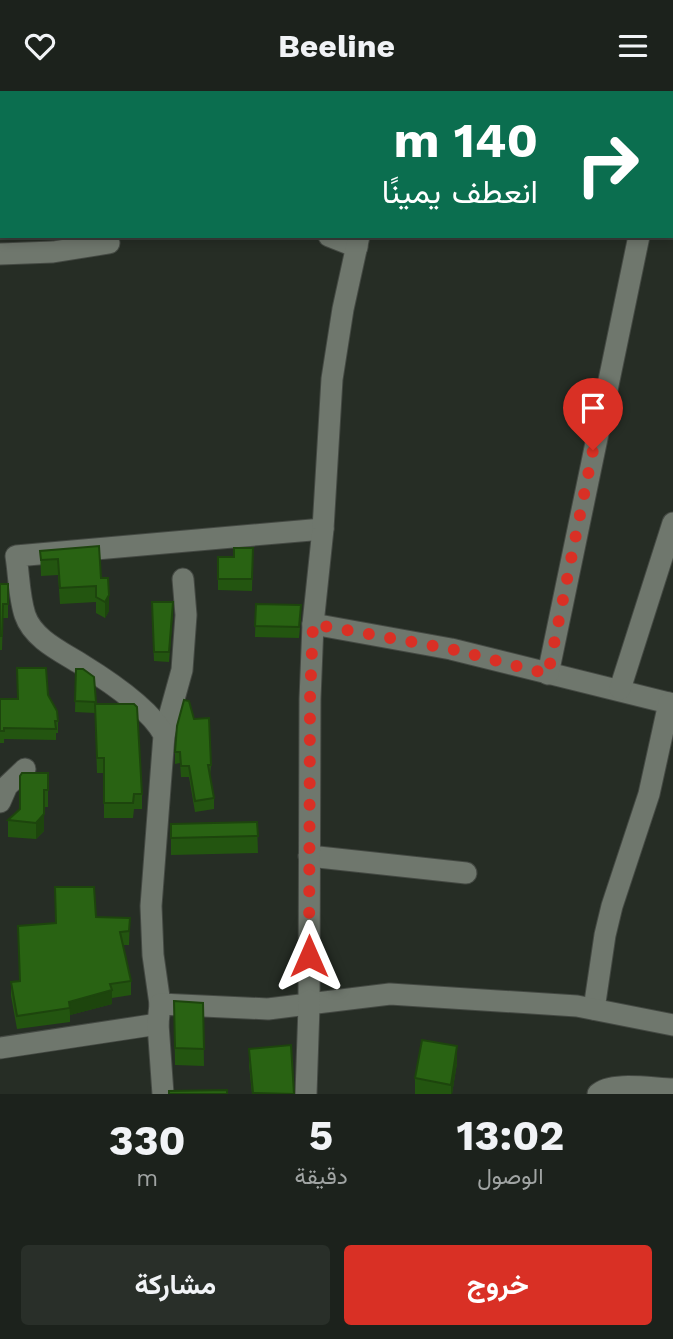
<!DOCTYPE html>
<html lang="ar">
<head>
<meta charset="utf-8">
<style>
  body { margin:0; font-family:"Work Sans",Vazirmatn,sans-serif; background:#292f29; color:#f1f3f6; direction:rtl; height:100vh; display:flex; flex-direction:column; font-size:26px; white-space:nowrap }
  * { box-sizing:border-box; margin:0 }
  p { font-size:23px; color:#a0a4a3 }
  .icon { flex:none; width:38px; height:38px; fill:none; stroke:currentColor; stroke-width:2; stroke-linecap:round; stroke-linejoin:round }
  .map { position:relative; height:1003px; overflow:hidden; direction:ltr }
  .side { display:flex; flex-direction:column; background:#1c221c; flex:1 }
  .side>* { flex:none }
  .guide { position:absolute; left:0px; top:0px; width:674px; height:147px; box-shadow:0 4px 10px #0003,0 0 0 2px #3a3f3b; direction:rtl; background:#0b6e4f; color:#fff; overflow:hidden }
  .pin { position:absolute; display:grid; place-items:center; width:60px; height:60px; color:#fff; margin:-72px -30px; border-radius:50% 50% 50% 0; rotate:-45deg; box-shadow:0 0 7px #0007 }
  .pin .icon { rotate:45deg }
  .me { position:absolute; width:77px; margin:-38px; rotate:0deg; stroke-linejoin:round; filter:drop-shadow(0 0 5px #0008) }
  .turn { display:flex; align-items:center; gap:24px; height:147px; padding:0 21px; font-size:32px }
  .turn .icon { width:91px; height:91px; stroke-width:2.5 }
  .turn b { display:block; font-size:49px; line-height:60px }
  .eta { display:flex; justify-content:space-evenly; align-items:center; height:119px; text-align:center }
  .eta b { font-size:42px; font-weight:700; line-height:49px }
  .cta { display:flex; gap:14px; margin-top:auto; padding:14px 21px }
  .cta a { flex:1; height:80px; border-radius:7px; background:#d93025; color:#fff; font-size:28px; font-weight:700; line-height:80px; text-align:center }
  .cta a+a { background:#292f29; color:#f1f3f6 }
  header { display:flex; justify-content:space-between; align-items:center; height:91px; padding:0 21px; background:#1c221c; font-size:32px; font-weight:700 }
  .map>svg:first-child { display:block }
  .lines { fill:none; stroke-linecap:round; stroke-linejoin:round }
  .minor-casing { stroke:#444943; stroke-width:23 }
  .minor { stroke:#6f776d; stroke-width:21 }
  .wall { fill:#235510 }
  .shaded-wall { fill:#1d450d }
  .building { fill:#296313; stroke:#1d450d; stroke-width:2 }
  .route { stroke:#d93025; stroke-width:12; stroke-dasharray:0 21.6 }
</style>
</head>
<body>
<header><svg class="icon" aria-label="menu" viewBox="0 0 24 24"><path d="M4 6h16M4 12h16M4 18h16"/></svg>Beeline<svg class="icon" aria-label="heart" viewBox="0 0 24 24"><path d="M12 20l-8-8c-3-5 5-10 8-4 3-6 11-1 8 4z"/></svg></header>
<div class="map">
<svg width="673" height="1003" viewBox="0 0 673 1003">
  <rect width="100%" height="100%" fill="#262d25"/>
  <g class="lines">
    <g class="minor-casing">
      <g id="minor">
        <path d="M376 0V2"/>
        <path d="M532 0 533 2"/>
        <path d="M667 2V0"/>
        <path d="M0 58H2"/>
        <path d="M329 145 357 156"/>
        <path d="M0 163 53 161 109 152"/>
        <path d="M313 533 451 558 673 613"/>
        <path d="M548 583 639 145"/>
        <path d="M620 598 673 432"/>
        <path d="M164 644 182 579 186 524 183 488"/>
        <path d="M0 711 7 695 25 678"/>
        <path d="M309 765 466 782"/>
        <path d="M160 913 153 864 151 815 164 644C150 617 107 589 81 573 62 561 33 548 25 524 19 506 19 484 16 465L323 438"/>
        <path d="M594 918 605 844 612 815 649 703 669 612"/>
        <path d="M0 957 158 933"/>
        <path d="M163 1003 158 933 160 913 268 918 390 903 577 915 673 934"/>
        <path d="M306 1003 309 915 310 608 313 533 323 438 332 288 343 218 359 145"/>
        <path d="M598 1003C611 990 655 998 673 998"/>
      </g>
    </g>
    <use href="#minor" class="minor"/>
  </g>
  <g class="wall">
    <path d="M0 0 2 2V46L0 45Z"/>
    <path d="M253 457 252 500 218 499V466H234Z"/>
    <path d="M40 460 101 487 109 520 105 527 96 522V511L60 513 58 484 41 485Z"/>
    <path d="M0 493H8V527H3L2 559H0Z"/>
    <path d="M256 513 301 525 299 547 255 546Z"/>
    <path d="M152 521H173L169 571 154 570Z"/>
    <path d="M17 577 48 604 58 630V642H56V649L4 648V652H0V608H18Z"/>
    <path d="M76 578 94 586 96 613 142 703V718H134L133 727H104V682H97L95 622 75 621Z"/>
    <path d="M194 628 211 674 210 685 214 707V718L195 721 189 686H181L180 672 175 673V661Z"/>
    <path d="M48 682V716H44V740L36 748 8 746V729L20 718Z"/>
    <path d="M257 731 258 762 171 764V733Z"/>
    <path d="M55 796 96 826 130 827 129 854H123L131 890V904L112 907V913L70 924V931L17 938 11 905V891L20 890 56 832Z"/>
    <path d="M174 910 203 912 204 975 175 974Z"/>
    <path d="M249 958 294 1003H252L249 974Z"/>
    <path d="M457 972 452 1003H415V987Z"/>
  </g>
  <g class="shaded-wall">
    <path d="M109 504V520L105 527V511Z"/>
    <path d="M44 723V740L36 748V732Z"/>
    <path d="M112 899V913L70 924 69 911Z"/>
    <path d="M457 955V972L452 1003H451V994Z"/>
  </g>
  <g class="building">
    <path d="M0 0H42V2H2V29L0 28Z"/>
    <path d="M99 455 101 487H108L109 504 105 511 96 506V495L60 497 58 468 41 469 40 460Z"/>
    <path d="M234 457H253L252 488H218V466H234Z"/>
    <path d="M0 493H8V513H3L2 545H0Z"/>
    <path d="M152 511H173L169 561H154Z"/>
    <path d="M256 513 301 514 299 536 255 535Z"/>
    <path d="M17 577H46L48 604 57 620 58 630H55L56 638 4 637V640H0V608H18Z"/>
    <path d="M76 578H83L94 586 96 611 75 610Z"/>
    <path d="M184 609 189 610 194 628 209 627 211 674H208L214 707 195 710 189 675H181L180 661H175L177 635Z"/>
    <path d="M95 613H134L137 616 142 703H134L133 712H104V667H97Z"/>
    <path d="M22 682H48V699H44V723L36 732 8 729 20 718V685Z"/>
    <path d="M257 731 258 745 171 747V733Z"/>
    <path d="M55 796H94L96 826 130 827 129 840 120 841 131 890 110 893 112 899 69 911 70 917 17 925 11 891 20 890 18 835 56 832Z"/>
    <path d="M174 910 203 912 204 958 175 957Z"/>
    <path d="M422 949 457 955 451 994 415 987Z"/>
    <path d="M291 954 294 1003 253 1002 249 958Z"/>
    <path d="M227 999V1003H169V1000Z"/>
  </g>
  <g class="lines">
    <path class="route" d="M309 865 310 608 313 533 451 558 548 583 593 359"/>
  </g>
</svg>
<div class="pin" style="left:593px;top:359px;background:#d93025"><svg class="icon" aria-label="arrive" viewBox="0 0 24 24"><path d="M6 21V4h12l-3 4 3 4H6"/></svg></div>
<svg class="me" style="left:309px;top:865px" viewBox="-20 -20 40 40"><path d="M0-17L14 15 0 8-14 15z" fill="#d93025" stroke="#fff" stroke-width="4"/></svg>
<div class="guide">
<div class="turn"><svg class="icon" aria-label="right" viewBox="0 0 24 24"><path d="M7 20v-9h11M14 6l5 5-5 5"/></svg><div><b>140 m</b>انعطف يمينًا</div></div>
</div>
</div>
<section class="side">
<div class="eta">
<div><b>13:02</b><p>الوصول</p></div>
<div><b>5</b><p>دقيقة</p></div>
<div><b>330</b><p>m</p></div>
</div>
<div class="cta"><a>خروج</a><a>مشاركة</a></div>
</section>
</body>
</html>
